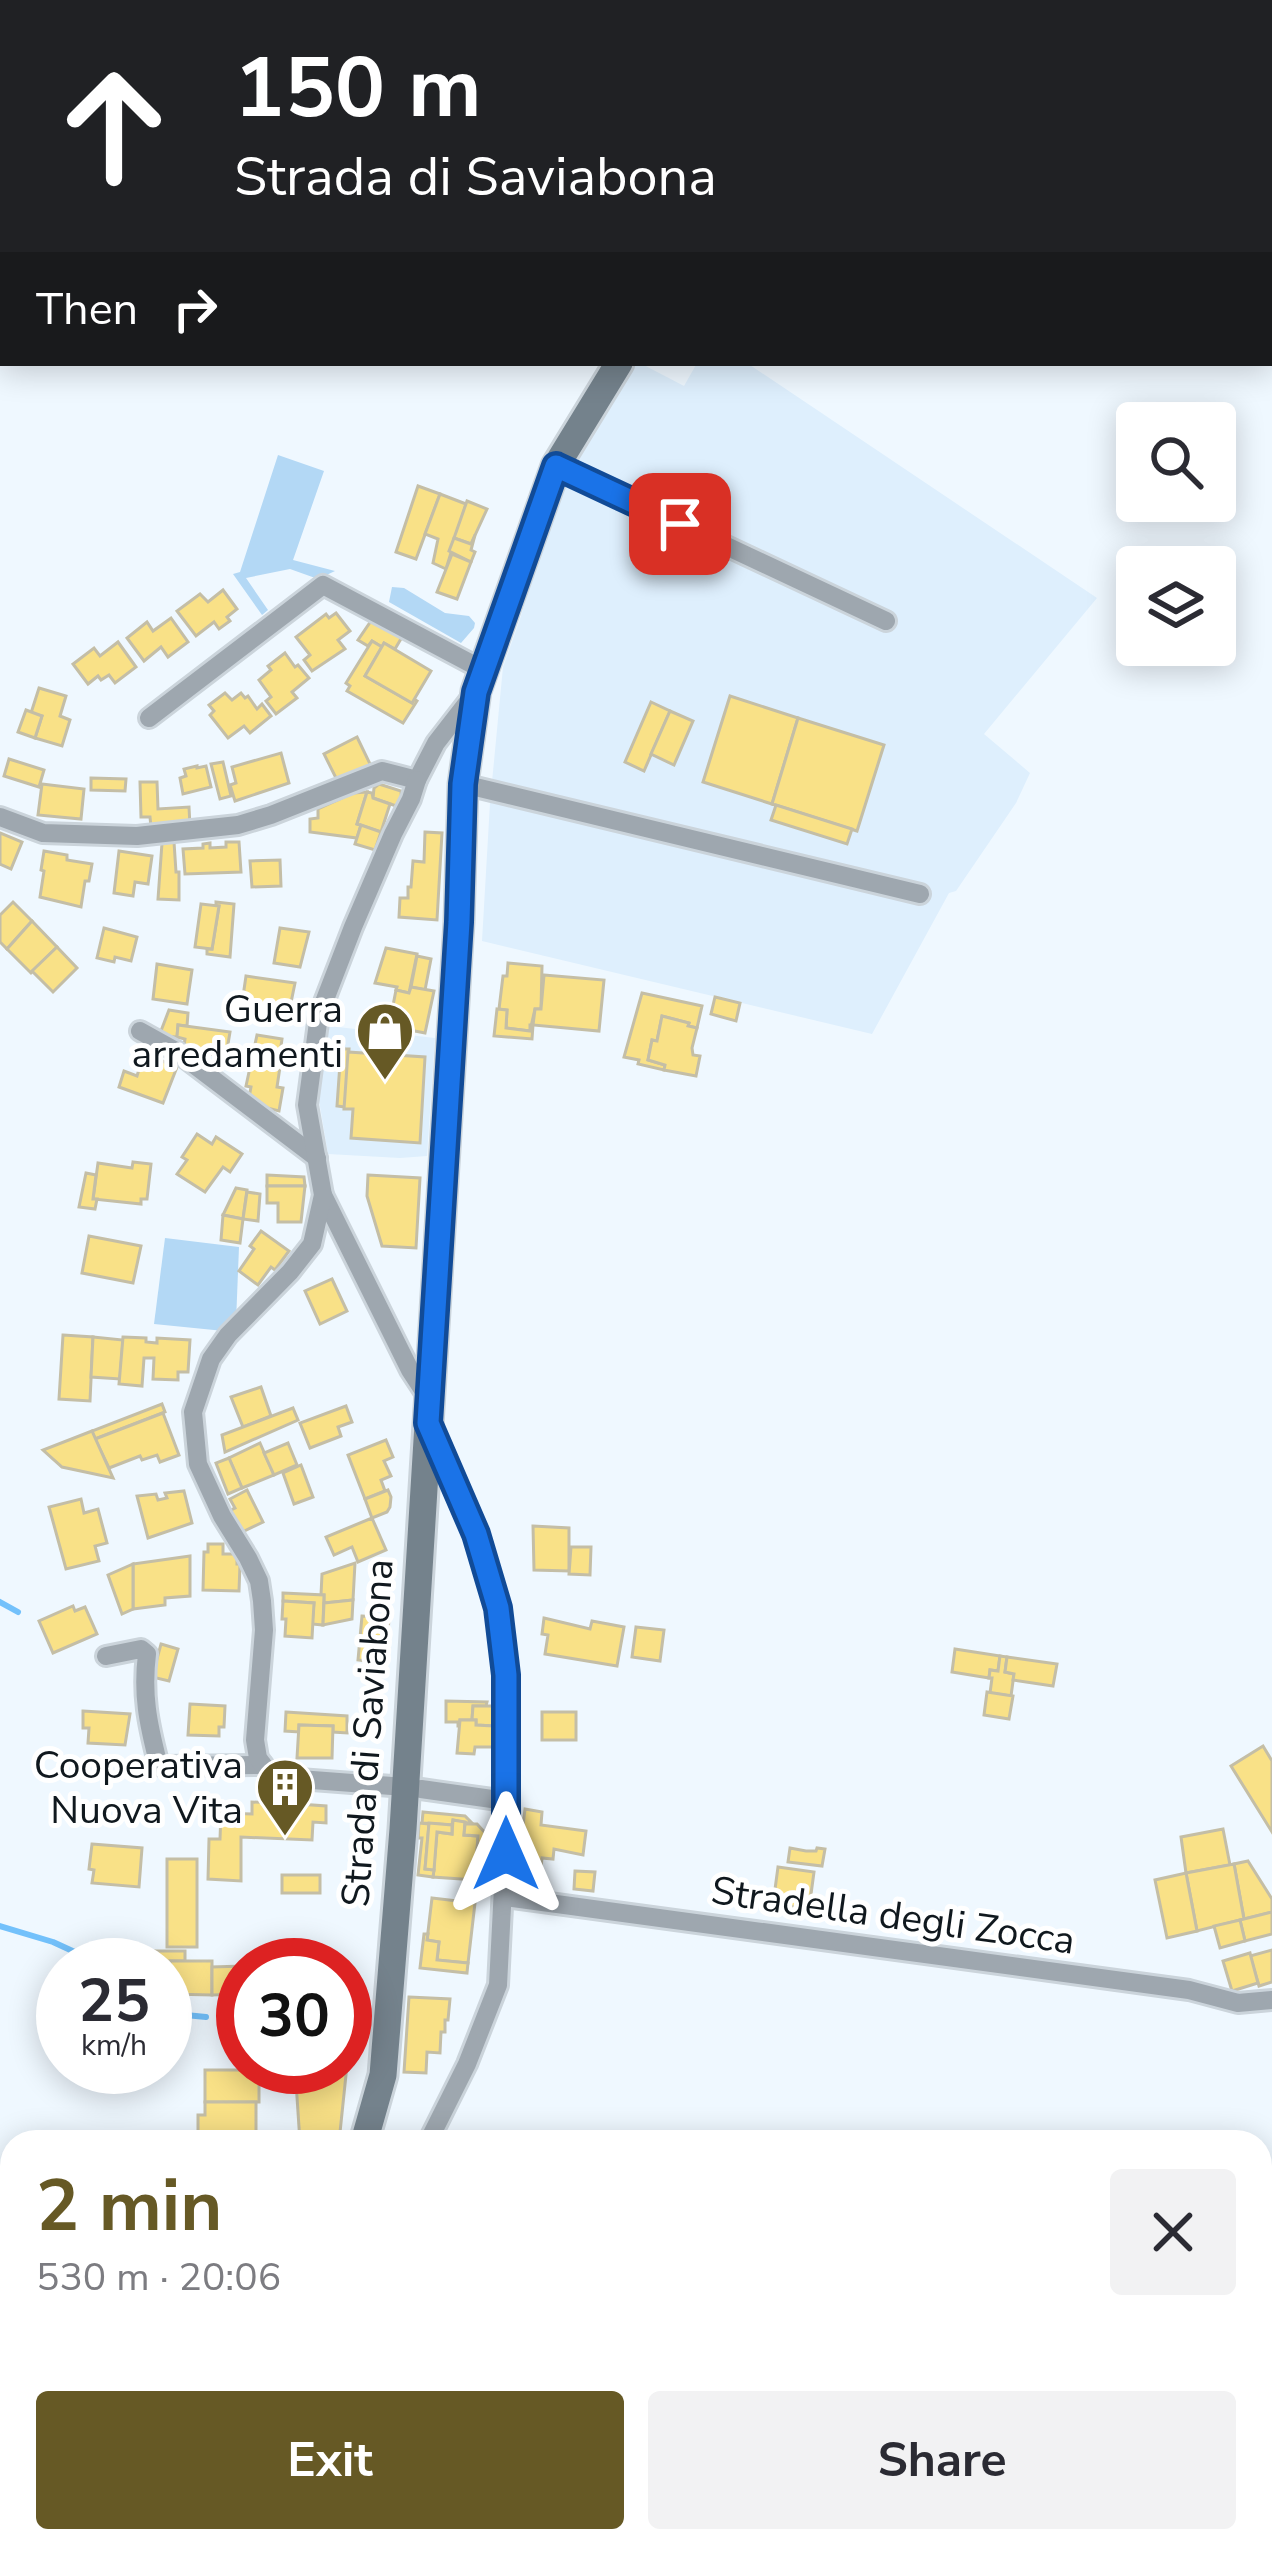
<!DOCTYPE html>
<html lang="en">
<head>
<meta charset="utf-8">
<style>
  body { margin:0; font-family:"Nunito Sans",sans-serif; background:#f2f2f3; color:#2b2b33; height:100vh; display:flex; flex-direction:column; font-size:45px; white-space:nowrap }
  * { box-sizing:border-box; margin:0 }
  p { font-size:39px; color:#7c7c81 }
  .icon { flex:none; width:66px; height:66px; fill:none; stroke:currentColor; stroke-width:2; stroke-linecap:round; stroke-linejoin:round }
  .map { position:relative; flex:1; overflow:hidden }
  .panel { position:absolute; left:0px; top:2130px; width:1272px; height:423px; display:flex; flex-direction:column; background:#fff; border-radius:36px 36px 0 0; box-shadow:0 6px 30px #0003 }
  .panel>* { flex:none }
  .banner { position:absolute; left:0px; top:0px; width:1272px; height:366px; box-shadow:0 6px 30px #0003; background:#202124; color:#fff; overflow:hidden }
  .controls { position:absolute; left:1116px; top:402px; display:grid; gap:24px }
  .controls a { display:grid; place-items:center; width:120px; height:120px; border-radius:12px; background:#fff; box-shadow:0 6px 30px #0003; font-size:60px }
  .speed { position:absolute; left:36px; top:1938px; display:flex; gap:24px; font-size:60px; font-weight:700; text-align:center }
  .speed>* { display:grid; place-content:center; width:156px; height:156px; border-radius:50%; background:#fff; box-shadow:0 6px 30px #0003; line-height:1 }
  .speed small { font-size:30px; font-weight:400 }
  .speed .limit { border:18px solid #d22; background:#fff; color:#111 }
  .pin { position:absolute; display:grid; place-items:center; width:102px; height:102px; color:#fff; margin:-51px; border-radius:24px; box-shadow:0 6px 18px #0006 }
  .me { position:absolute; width:132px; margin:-66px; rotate:0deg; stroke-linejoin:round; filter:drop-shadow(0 0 9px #0008) }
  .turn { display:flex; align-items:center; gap:42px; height:252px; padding:0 36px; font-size:54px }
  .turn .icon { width:156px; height:156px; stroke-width:2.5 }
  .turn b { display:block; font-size:84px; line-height:102px }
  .then { display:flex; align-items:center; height:114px; padding:0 36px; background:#0003; gap:24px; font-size:45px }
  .round { display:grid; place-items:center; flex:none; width:126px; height:126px; border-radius:12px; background:#f2f2f3 }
  .overview { display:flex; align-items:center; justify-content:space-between; height:204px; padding:0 36px }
  h1 { font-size:72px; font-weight:700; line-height:90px; color:#665925 }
  .action { display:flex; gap:24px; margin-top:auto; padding:24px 36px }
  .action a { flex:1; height:138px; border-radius:12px; background:#665925; color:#fff; font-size:48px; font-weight:700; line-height:138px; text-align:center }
  .action a+a { background:#f2f2f3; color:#2b2b33 }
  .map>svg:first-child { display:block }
  .built { fill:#deeffd }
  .green { fill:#b3d8f5 }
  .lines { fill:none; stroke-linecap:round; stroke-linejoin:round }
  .stream { stroke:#73c1fb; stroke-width:6 }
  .building { fill:#f9e187; stroke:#c4bea6; stroke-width:3 }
  .street-casing { stroke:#cbd4db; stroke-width:24 }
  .secondary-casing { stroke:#cbd4db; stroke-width:33 }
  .street { stroke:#9ea7af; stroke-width:18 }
  .secondary { stroke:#74828c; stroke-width:27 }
  .route-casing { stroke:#114b97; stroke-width:30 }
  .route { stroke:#1a73e8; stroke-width:21 }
  .labels { text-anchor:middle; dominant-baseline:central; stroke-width:10; stroke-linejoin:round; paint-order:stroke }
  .poi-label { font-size:39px; fill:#10181e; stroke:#fff; text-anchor:end }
  .street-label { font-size:39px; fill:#10181e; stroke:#fff }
</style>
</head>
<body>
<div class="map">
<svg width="1272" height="2551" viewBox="0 0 1272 2551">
  <rect width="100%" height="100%" fill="#eff8ff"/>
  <g class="built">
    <path d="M625 363H640L684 386 697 363H747L1097 598 984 734 1030 773 1016 803 956 891 949 893 872 1034 482 941 490 803 503 667 520 619 560 482Z"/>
    <path d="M320 1025 435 1038 427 1156 400 1158 328 1154 316 1083Z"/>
  </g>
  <g class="green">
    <path d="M278 455 324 471 293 560 335 571 318 579 290 569 246 578 268 610 262 615 233 574 240 572Z"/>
    <path d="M392 587 404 588 445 613 469 616 475 623 474 628 461 643 389 602Z"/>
    <path d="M165 1238 239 1247 236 1322 224 1331 154 1324Z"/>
  </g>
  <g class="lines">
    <g class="stream">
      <path d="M0 1602 18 1612"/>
      <path d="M0 1926 53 1942 103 1965"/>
      <path d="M165 2013 206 2017"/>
    </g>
  </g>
  <g class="building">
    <path d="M418 486 440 494 416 559 396 552Z"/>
    <path d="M440 494 466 504 446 569 433 563 438 539 425 534Z"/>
    <path d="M467 501 487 509 471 544 454 538Z"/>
    <path d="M475 535 471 550 475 552 471 562 449 551 454 538 471 544Z"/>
    <path d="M452 554 471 562 457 599 437 592Z"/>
    <path d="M223 590 237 609 227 617 230 621 219 629 214 622 196 636 177 611 200 594 208 602Z"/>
    <path d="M336 613 350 631 338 640 345 649 312 671 304 660 310 655 296 637 326 614 329 618Z"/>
    <path d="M171 618 188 642 168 657 161 647 144 661 127 638 147 622 153 631Z"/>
    <path d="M371 621 402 637 395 649 384 643 382 647 372 641 368 646 358 640Z"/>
    <path d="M372 641 382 647 365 676 412 703 414 699 417 701 403 723 347 691 350 686 346 683Z"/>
    <path d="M118 642 136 667 115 683 109 675 101 680 98 676 88 684 73 664 94 648 100 656Z"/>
    <path d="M384 643 431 671 412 703 365 676Z"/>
    <path d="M285 653 295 667 298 665 309 678 292 692 297 698 276 714 266 701 271 697 259 680 271 670 268 666Z"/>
    <path d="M39 688 66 696 60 716 70 720 62 746 35 738 42 716 31 713Z"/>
    <path d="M225 693 232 700 241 693 245 698 248 696 257 709 262 704 271 716 250 733 244 726 228 738 210 715 214 711 209 705Z"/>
    <path d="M730 696 798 718 772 804 703 782Z"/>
    <path d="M651 702 670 711 644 771 625 762Z"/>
    <path d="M26 710 42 716 35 738 18 732Z"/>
    <path d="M670 711 693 721 674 765 651 754Z"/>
    <path d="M798 718 884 745 857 831 772 804Z"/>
    <path d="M357 737 371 766 338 782 324 754Z"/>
    <path d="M281 753 289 783 235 801 230 785 236 783 232 767Z"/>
    <path d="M9 759 44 770 39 787 4 776Z"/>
    <path d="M223 762 231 796 220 799 211 764Z"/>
    <path d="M197 766V768L206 766 211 787 183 794 180 778 186 776 184 769Z"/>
    <path d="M91 778 126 779 125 791 91 790Z"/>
    <path d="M140 782H157L158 809 189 807 190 826 151 827 150 817H141Z"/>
    <path d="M42 784 84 789 81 819 38 815Z"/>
    <path d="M379 784 401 791 402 808 373 798 374 788Z"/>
    <path d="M367 792 357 824 361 825 357 838 310 832V819L318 818V809L353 793Z"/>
    <path d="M367 792 372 793 373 798 390 804 381 832 357 824Z"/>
    <path d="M776 805 852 829 847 844 771 820Z"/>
    <path d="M361 825 381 832 375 850 355 844Z"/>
    <path d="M425 832 442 833 437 920 399 917 400 898H408V887H411L413 861 424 862Z"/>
    <path d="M0 833 22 842 11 869 0 864Z"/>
    <path d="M174 842 176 872H179V900L158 899 162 843Z"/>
    <path d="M226 842H239L241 872 185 874 183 849 203 848V844L210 843V848L226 847Z"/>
    <path d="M44 851 67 855V860L92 864 89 881H85L81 907 40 897 44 871 41 870Z"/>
    <path d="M119 851 152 856 148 884 135 882 133 896 114 893Z"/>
    <path d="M280 860 281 886 252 887 250 861Z"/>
    <path d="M13 902 32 921 7 949 0 942V915Z"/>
    <path d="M216 902 234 904 230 957 207 954V949H212L219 906H216Z"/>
    <path d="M201 904 219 906 212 949 195 947Z"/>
    <path d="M32 921 57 947 31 973 7 949Z"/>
    <path d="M104 928 137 937 131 961 115 957 114 962 97 958Z"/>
    <path d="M280 928 309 932 300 967 274 963Z"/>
    <path d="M57 947 77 968 53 992 32 971Z"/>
    <path d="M386 948 417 954 409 993 396 990 397 987 375 983Z"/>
    <path d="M417 956 431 959 425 990 411 987Z"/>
    <path d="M508 963 542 966 541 1009H535L530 1031 506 1028 507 1010 499 1009 503 976H507Z"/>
    <path d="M157 964 192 970 187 1004 153 999Z"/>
    <path d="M544 975 604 980 599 1031 533 1025 535 1009H541Z"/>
    <path d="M246 976 295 983 288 1017 241 1010Z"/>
    <path d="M411 987 434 991 425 1033 389 1026 396 990 409 993Z"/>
    <path d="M642 993 702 1006 697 1028 688 1026 689 1023 662 1016 657 1041 652 1040 648 1060 665 1065 664 1070 638 1064 639 1060 624 1057Z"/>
    <path d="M715 997 740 1003 736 1021 711 1014Z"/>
    <path d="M497 1009 507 1010 506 1028 530 1031V1025H533L532 1039 494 1036Z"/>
    <path d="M169 1010 188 1013 187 1026 178 1025 177 1037 159 1036Z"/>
    <path d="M662 1016 689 1023 688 1026 697 1028 692 1048 693 1055 700 1056 696 1076 664 1070 665 1065 648 1060 652 1040 657 1041Z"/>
    <path d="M178 1025 230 1032 226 1056 183 1051 185 1039 177 1037Z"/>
    <path d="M257 1035 282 1039 278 1067H280L277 1087 283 1088 279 1111 248 1103 251 1087 246 1086Z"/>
    <path d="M341 1049H349L345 1107 337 1106Z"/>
    <path d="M348 1052 425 1057 420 1143 351 1138 353 1109H344Z"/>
    <path d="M155 1058 177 1067 163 1103 119 1087 124 1071 137 1076 141 1063 152 1067Z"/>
    <path d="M197 1134 212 1144 216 1137 242 1154 230 1172 223 1167 205 1192 177 1174 187 1160 182 1157Z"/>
    <path d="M133 1162 151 1164 147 1199H141V1204L93 1199 98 1163 132 1168Z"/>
    <path d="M86 1173 96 1175 93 1199H97L95 1209 79 1207Z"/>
    <path d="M267 1175 304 1177 305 1186H267Z"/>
    <path d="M368 1175 420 1178 416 1248 382 1246 367 1196Z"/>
    <path d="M267 1186H305L301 1222H278V1203H267Z"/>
    <path d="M236 1188 247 1190 243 1219 223 1215Z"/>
    <path d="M247 1192 260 1194 258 1221 243 1219Z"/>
    <path d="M223 1215 243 1219 240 1243 221 1240Z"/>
    <path d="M261 1231 289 1251 275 1270 271 1267 258 1285 239 1271 254 1249 250 1246Z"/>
    <path d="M89 1236 141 1246 133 1283 82 1273Z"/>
    <path d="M332 1279 347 1311 320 1324 305 1291Z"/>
    <path d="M63 1335 93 1337 90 1401 59 1399Z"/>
    <path d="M93 1337 123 1340 120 1379 91 1377Z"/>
    <path d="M123 1337 146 1338V1342L157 1343V1338L190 1340 188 1372H178V1380L153 1379 154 1358H144L142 1386 119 1384Z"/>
    <path d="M261 1387 271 1416 243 1427 231 1397Z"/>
    <path d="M162 1404 165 1412 95 1439 92 1431Z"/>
    <path d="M346 1406 352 1422 338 1427 341 1436 310 1448 300 1423Z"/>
    <path d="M293 1408 298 1420 225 1452 222 1435Z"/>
    <path d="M163 1413 179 1455 160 1462 157 1455 142 1460 140 1456 109 1468 95 1439Z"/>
    <path d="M92 1431 113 1478 62 1467 43 1450Z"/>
    <path d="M386 1440 393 1457 384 1461 391 1476 381 1480 385 1491 365 1499 348 1455Z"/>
    <path d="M260 1443 274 1475 242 1488 229 1458Z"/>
    <path d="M288 1443 297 1465 274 1475 264 1453Z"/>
    <path d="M229 1458 242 1488 228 1494 216 1463Z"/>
    <path d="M301 1465 313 1497 294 1504 283 1473Z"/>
    <path d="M247 1490 263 1522 238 1534 227 1512 235 1508 230 1499Z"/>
    <path d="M388 1490 391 1497 390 1507 387 1512 372 1518 365 1499Z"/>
    <path d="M184 1491 192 1523 148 1538 137 1496 156 1494 158 1500 167 1498 165 1493Z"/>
    <path d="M81 1499 84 1513 98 1509 107 1543 95 1546 99 1561 66 1569 49 1507Z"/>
    <path d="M372 1518 386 1550 358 1562 352 1547 334 1555 326 1537Z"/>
    <path d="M533 1526 569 1528V1571L534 1570Z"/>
    <path d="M208 1544H223V1554H237V1564H240L239 1591 203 1590 204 1552H208Z"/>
    <path d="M571 1547H591L590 1575 569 1574Z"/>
    <path d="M190 1556V1596L165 1598V1605L133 1609V1564Z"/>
    <path d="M355 1563 353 1600 324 1603V1595H321L322 1574Z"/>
    <path d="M133 1564V1609L122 1614 108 1575Z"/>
    <path d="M283 1593 324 1595 323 1625 312 1624 314 1603 283 1601Z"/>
    <path d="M353 1600 352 1619 323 1625 324 1603Z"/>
    <path d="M283 1601 314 1603 312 1638 285 1636 286 1619H282Z"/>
    <path d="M73 1606 75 1611 85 1607 97 1634 53 1653 39 1621Z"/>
    <path d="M362 1616 389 1618 386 1663 358 1660Z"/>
    <path d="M544 1618 590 1629 592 1621 624 1627 617 1666 545 1654 548 1635 542 1634Z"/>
    <path d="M636 1627 664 1630 660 1661 632 1657Z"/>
    <path d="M161 1644 178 1649 169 1681 152 1677Z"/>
    <path d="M955 1649 1000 1656 998 1671 990 1670 989 1678 952 1672Z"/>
    <path d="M1000 1656 1007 1657 1005 1672 1014 1674 1011 1696 990 1693 992 1678H989L990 1670 998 1671Z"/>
    <path d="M1007 1657 1057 1664 1053 1686 1013 1680 1014 1674 1005 1672Z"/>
    <path d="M987 1692 1013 1696 1009 1719 984 1715Z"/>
    <path d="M446 1701 487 1702 486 1706H473L472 1720H460V1726H458V1722H446Z"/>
    <path d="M190 1704 225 1706 224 1727H219V1736L188 1735Z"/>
    <path d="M473 1706H494V1726L476 1725V1720H472Z"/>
    <path d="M83 1711 130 1714 125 1745 88 1743 89 1728H83Z"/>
    <path d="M286 1712 347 1716V1733L333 1732V1726L299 1725V1732L285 1731Z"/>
    <rect x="542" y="1712" width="34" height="28"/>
    <path d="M460 1720H476V1725L494 1726 493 1747H475L474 1754 457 1753Z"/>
    <path d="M299 1725 333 1726 332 1758H297Z"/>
    <path d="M1263 1746 1272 1761V1832L1231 1766Z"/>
    <path d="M273 1794 299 1795V1804L326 1806V1823L313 1822 312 1840 241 1837V1881L208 1879 209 1839H220L221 1813 252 1814V1802L274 1803Z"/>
    <path d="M525 1809 542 1812 541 1825 586 1831 583 1855 554 1849 553 1859 542 1858 541 1867H536L535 1878 517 1876Z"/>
    <path d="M423 1812 465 1816 473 1824 453 1820 452 1825 422 1823Z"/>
    <path d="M453 1820 465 1822 464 1835 478 1836 475 1880 433 1877 437 1832 452 1834Z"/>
    <path d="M419 1823 429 1824 425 1869 434 1870 433 1877 418 1875 422 1838H418Z"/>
    <path d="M429 1823 452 1825V1834L437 1832 434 1870 425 1869Z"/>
    <path d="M465 1824H477L488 1836 484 1881 475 1880 478 1836 464 1835Z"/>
    <path d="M1223 1829 1230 1865 1186 1873 1181 1837Z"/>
    <path d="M92 1844 142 1848 139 1887 92 1883 94 1870 89 1869Z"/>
    <path d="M790 1848 806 1851H816L817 1848 825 1849 822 1866 788 1862Z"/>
    <rect x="167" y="1859" width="30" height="88"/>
    <path d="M1248 1861 1272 1899V1912L1244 1919 1234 1864Z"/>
    <path d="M1234 1864 1244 1919 1197 1931 1186 1873Z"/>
    <path d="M778 1867 814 1872 809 1909 773 1904Z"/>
    <path d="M575 1871 595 1872 593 1891 574 1889Z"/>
    <path d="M1186 1873 1197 1931 1167 1938 1155 1880Z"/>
    <rect x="282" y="1875" width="38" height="18"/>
    <path d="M432 1898 475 1903 468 1963 437 1960 439 1942 427 1940Z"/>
    <path d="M1272 1912V1934L1245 1941 1240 1920Z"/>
    <path d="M1240 1920 1245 1941 1220 1948 1214 1926Z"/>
    <path d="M424 1934H428L427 1940 439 1942 437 1960 468 1963 467 1973 420 1968Z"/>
    <path d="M1272 1950V1982L1259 1986 1250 1956Z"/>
    <path d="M155 1951H185V1961H170L169 1981 165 1982V1965H155Z"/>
    <path d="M1250 1953 1258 1983 1232 1991 1223 1961Z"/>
    <path d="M170 1961H212V1995L169 1994Z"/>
    <path d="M243 1966V1994L212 1995V1967Z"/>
    <path d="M345 1978 357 1979 349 2046H345Z"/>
    <path d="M409 1997 450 1999 448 2020H445V2032H441L440 2053 427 2052 426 2073 404 2072Z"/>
    <path d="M345 2046H349L339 2142H300L295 2067H345Z"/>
    <rect x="205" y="2070" width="54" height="32"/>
    <path d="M205 2102H256V2135L198 2138V2115H205Z"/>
    <path d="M12 2477V2541H144L143 2551H67L7 2546Z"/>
  </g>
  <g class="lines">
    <g class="street-casing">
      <g id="street">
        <path d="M641 0 646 3"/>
        <path d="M556 466 886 621"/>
        <path d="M149 718 323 585 483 670"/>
        <path d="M463 784 920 894"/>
        <path d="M0 817 43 833 137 836 238 825 271 815 382 771 417 780 436 743 474 694"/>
        <path d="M140 1031 176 1051 317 1158"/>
        <path d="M323 1195 410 1370 429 1399"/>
        <path d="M106 1656 141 1649 147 1654C142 1694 148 1723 158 1762L162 1766 263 1765"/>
        <path d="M405 1787 286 1778 268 1772 258 1758 255 1740 264 1630 262 1601 259 1581 248 1558 222 1516 198 1464 193 1412 211 1359 228 1335 290 1272 312 1244 323 1195 307 1105 319 1015 353 927 393 834 411 799 417 780"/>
        <path d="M421 1789 506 1801"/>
        <path d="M505 1897 1189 1990 1238 2003 1272 2000"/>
        <path d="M428 2142 467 2064 498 1985 506 1829 505 1675 498 1608 476 1534 431 1431"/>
        <path d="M0 2365 12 2363"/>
      </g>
    </g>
    <g class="secondary-casing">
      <g id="secondary">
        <path d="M840 3 842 0"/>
        <path d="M364 2142 383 2075 403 1829 459 922 463 784 476 691 556 466 619 363"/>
        <path d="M191 2551 196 2541"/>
      </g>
    </g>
    <use href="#street" class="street"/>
    <use href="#secondary" class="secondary"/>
  </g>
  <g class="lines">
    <g class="route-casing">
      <path id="route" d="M506 1854V1675L498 1608 476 1534 428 1423 459 922 463 784 476 692 556 466 680 524"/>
    </g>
    <use href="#route" class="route"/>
  </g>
  <defs>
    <g id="shop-pin" transform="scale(3)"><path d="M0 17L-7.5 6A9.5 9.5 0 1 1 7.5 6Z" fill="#665925" stroke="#fff"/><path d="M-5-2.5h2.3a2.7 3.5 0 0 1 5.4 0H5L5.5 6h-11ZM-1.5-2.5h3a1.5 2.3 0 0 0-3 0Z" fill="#fff"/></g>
    <g id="building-pin" transform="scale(3)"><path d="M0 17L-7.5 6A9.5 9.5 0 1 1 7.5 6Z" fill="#665925" stroke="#fff"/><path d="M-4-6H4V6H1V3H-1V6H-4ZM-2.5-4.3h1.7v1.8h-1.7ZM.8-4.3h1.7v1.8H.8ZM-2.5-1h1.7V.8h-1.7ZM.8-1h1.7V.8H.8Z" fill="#fff"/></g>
  </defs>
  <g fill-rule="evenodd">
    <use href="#shop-pin" x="385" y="1031"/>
    <use href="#building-pin" x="285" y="1787"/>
  </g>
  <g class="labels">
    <g class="poi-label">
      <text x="343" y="1009">Guerra<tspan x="343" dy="45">arredamenti</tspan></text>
      <text x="243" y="1765">Cooperativa<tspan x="243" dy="45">Nuova Vita</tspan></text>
    </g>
    <g class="street-label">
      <text transform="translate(368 1733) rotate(-86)">Strada di Saviabona</text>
      <text transform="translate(893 1916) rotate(8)">Stradella degli Zocca</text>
    </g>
  </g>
</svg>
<div class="controls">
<a><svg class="icon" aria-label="search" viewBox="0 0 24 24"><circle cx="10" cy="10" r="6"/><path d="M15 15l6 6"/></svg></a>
<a><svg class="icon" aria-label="layers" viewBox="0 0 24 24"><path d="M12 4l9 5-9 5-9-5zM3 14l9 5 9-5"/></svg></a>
</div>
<div class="speed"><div>25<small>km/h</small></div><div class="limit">30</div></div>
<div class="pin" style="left:680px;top:524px;background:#d93025"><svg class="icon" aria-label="arrive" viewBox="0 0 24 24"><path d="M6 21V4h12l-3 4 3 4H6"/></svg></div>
<svg class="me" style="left:506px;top:1854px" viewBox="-20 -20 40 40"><path d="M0-17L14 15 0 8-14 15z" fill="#1a73e8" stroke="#fff" stroke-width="4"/></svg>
<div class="banner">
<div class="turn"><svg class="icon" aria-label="ahead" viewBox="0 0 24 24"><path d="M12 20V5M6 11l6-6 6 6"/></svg><div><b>150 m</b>Strada di Saviabona</div></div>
<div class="then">Then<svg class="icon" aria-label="right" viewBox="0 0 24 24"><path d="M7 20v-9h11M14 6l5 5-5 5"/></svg></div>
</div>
<section class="panel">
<div class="overview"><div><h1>2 min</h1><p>530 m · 20:06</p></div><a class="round"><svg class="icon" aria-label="close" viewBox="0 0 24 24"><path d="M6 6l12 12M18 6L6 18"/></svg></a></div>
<div class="action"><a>Exit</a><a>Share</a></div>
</section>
</div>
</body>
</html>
